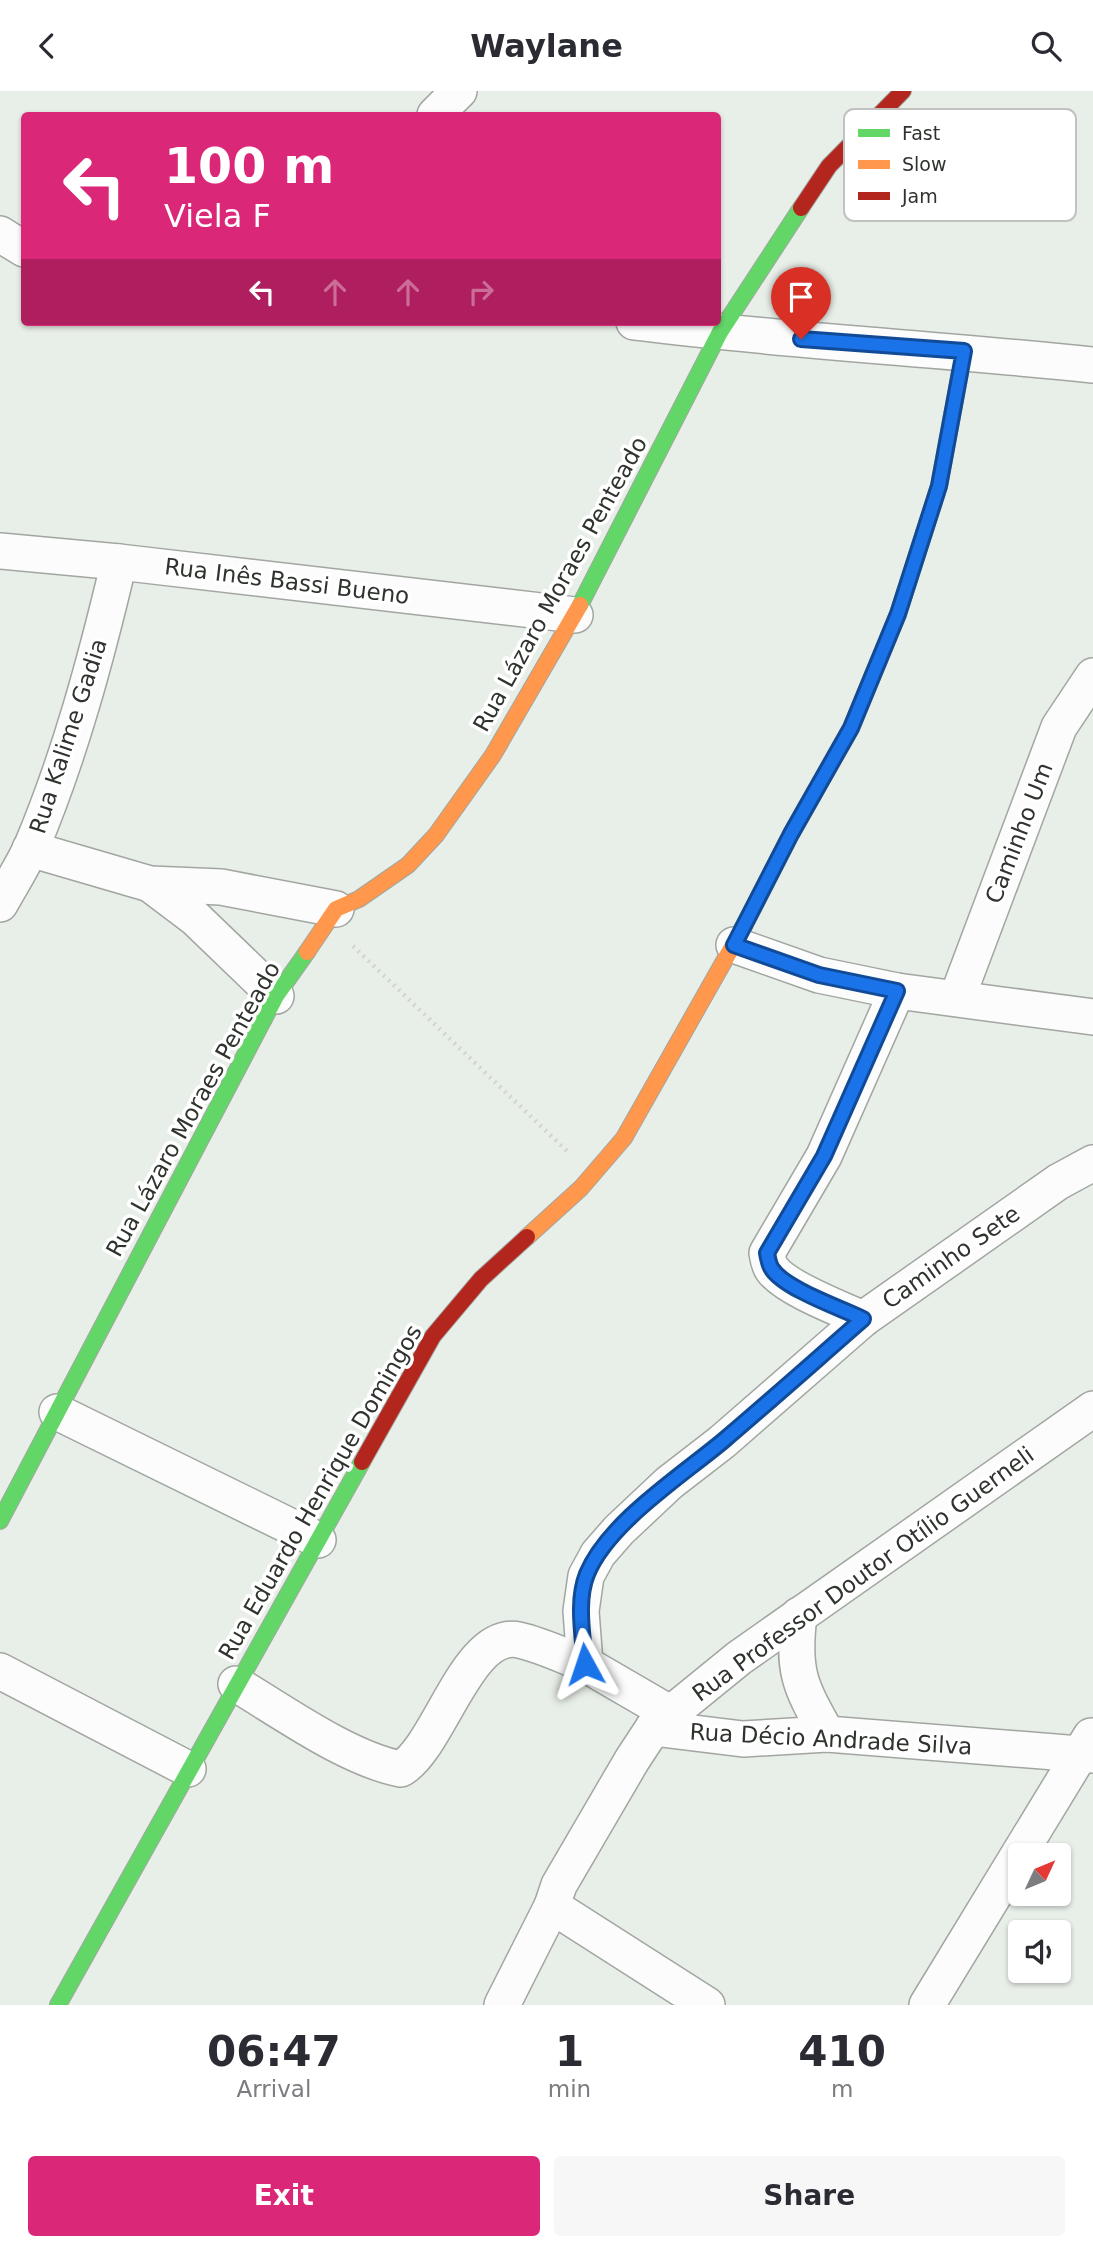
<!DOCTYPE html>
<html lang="en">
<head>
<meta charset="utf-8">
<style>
  body { margin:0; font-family:"DejaVu Sans",sans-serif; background:#f7f7f7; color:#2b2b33; height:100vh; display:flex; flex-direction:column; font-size:26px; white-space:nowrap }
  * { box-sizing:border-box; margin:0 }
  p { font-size:23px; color:#7c7c81 }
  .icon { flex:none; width:38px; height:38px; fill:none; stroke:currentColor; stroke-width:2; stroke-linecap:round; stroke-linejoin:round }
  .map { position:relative; height:1914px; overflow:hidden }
  .side { display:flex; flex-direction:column; background:#fff; flex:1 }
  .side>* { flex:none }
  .guide { position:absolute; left:21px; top:21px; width:700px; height:214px; border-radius:7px; box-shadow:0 2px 5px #0004; background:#db2777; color:#fff; overflow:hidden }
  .needle { width:46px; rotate:46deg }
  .tools { position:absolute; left:1008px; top:1752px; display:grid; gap:14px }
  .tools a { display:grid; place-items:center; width:63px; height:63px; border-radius:7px; background:#fff; box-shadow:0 2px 5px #0004; font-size:35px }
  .pin { position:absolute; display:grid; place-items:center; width:60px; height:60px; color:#fff; margin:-72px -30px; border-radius:50% 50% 50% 0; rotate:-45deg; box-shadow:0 0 7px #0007 }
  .pin .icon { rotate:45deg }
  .me { position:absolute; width:77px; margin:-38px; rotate:355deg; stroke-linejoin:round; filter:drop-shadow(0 0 5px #0008) }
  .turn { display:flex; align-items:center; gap:24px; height:147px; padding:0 28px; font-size:32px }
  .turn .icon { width:91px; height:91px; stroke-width:2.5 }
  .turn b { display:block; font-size:49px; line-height:60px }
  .lanes { display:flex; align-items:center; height:66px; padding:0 28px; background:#0003; justify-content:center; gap:35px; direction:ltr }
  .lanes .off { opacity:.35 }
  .eta { display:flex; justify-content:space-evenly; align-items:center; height:119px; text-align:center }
  .eta b { font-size:42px; font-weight:700; line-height:49px }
  .action { display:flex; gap:14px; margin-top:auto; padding:14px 28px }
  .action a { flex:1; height:80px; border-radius:7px; background:#db2777; color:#fff; font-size:28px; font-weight:700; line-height:80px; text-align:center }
  .action a+a { background:#f7f7f7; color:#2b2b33 }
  header { display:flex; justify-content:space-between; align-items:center; height:91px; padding:0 28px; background:#fff; font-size:32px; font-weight:700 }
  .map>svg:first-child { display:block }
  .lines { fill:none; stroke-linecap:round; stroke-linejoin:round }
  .street-casing { stroke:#a2a6a1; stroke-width:38 }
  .fast-casing { stroke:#a2a6a1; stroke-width:18 }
  .slow-casing { stroke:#a2a6a1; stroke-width:18 }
  .jam-casing { stroke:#a2a6a1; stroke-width:18 }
  .path { stroke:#d2d4d2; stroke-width:4.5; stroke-dasharray:2 5; stroke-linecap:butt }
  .street { stroke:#fcfcfc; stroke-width:35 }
  .fast { stroke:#63d668; stroke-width:16 }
  .slow { stroke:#ff974d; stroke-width:16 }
  .jam { stroke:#b3261e; stroke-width:16 }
  .route-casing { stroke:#114b97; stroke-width:18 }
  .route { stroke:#1a73e8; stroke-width:12 }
  .labels { text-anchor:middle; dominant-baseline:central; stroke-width:7; stroke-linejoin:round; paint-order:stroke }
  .street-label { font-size:23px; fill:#2f332e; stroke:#fff }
  .key { fill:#fff; stroke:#c1c2c0; stroke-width:2 }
  .key-label { font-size:19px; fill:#2f332e }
</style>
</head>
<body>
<header><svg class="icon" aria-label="back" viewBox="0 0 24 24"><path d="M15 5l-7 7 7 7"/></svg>Waylane<svg class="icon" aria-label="search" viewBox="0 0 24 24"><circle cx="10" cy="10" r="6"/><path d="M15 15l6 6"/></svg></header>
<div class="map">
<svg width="1093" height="1914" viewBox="0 0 1093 1914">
  <rect width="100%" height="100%" fill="#e8eee8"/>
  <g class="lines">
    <g class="street-casing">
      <g id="street">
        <path d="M435 24 459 0"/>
        <path d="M0 143 24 158"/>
        <path d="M634 231C787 250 940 258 1093 274"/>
        <path d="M0 460 119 471 575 524"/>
        <path d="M30 758 150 793 221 796 336 818"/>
        <path d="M150 793 195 827 276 905"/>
        <path d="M0 813C10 795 22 776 31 757 70 665 96 568 119 471"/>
        <path d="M734 854 819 884 897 900 1093 926"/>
        <path d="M957 907 1059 636 1093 585"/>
        <path d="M863 1228C841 1218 785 1197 772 1178 769 1174 768 1168 767 1162L824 1065 897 900"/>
        <path d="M57 1321 318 1449"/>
        <path d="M799 1524C792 1581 800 1595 827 1643"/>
        <path d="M0 1580 188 1678"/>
        <path d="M236 1593C283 1621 348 1668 401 1678 440 1655 467 1538 519 1549 541 1554 564 1565 585 1573"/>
        <path d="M671 1623 585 1573 581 1520 586 1485 598 1463 619 1439 669 1392 722 1351 863 1228 1058 1091 1093 1072"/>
        <path d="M653 1637 743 1648 827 1643 1093 1664"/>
        <path d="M552 1815 707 1914"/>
        <path d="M502 1914 552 1815 559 1794 632 1669 653 1637 739 1567 1093 1318"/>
        <path d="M927 1914 1091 1645"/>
      </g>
    </g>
    <g class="fast-casing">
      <g id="fast">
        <path d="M580 514 720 241 801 117"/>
        <path d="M744 835 791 743 851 637 898 523 939 395 964 260"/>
        <path d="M0 1430 276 905 307 861"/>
        <path d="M58 1914 362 1371"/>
      </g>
    </g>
    <g class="slow-casing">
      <g id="slow">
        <path d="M307 861 336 818 359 808 408 774 436 744 493 664 580 514"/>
        <path d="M527 1146 581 1097 624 1047 744 835"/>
      </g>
    </g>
    <g class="jam-casing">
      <g id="jam">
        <path d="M801 117 829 75 903 0"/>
        <path d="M362 1371 433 1245 481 1188 527 1146"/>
      </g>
    </g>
    <path class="path" d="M353 855 569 1062"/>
    <use href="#street" class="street"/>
    <use href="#fast" class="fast"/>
    <use href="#slow" class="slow"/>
    <use href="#jam" class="jam"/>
  </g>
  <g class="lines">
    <g class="route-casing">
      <path id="route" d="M585 1573C583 1545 576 1510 587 1483 608 1432 681 1385 723 1350 770 1310 816 1269 863 1228 841 1217 785 1198 772 1178 769 1174 768 1167 767 1162L824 1065 897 900 819 884 734 854 791 743 851 637 898 523 939 395 964 260 801 248"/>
    </g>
    <use href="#route" class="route"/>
  </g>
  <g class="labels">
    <g class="street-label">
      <text transform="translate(287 490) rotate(7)">Rua Inês Bassi Bueno</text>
      <text transform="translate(560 493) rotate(-61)">Rua Lázaro Moraes Penteado</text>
      <text transform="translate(68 645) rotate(-72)">Rua Kalime Gadia</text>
      <text transform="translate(1019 742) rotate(-69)">Caminho Um</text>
      <text transform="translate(193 1018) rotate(-61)">Rua Lázaro Moraes Penteado</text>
      <text transform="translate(951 1166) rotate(-35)">Caminho Sete</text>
      <text transform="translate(320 1401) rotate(-60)">Rua Eduardo Henrique Domingos</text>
      <text transform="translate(863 1483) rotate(-36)">Rua Professor Doutor Otílio Guerneli</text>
      <text transform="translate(831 1648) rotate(3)">Rua Décio Andrade Silva</text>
    </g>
  </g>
  <rect x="844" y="18" width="232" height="112" rx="10" class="key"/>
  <rect x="858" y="38" width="32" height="8" fill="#63d668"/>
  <rect x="858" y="69" width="32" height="9" fill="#ff974d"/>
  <rect x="858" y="101" width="32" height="8" fill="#b3261e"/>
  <g class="key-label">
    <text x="902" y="49">Fast</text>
    <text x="902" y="80">Slow</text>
    <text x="902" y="112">Jam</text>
  </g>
</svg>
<div class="tools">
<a><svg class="needle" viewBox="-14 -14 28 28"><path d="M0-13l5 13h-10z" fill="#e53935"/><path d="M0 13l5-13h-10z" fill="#7c7c81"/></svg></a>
<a><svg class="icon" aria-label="sound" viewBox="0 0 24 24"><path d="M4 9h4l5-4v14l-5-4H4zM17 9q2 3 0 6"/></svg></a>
</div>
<div class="pin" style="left:801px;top:248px;background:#d93025"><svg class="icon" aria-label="arrive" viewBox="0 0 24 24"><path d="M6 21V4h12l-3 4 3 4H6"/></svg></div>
<svg class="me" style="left:585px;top:1573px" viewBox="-20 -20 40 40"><path d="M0-17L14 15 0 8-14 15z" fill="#1a73e8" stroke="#fff" stroke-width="4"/></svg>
<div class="guide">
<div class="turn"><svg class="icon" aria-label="left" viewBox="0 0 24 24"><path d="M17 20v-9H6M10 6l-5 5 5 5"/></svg><div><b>100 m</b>Viela F</div></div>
<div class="lanes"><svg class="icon" aria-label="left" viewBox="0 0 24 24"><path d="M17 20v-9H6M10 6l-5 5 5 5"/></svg><svg class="icon off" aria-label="ahead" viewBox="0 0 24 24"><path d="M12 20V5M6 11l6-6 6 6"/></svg><svg class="icon off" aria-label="ahead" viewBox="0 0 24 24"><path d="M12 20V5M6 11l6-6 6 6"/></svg><svg class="icon off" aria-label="right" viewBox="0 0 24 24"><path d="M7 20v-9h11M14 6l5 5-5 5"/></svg></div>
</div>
</div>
<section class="side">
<div class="eta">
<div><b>06:47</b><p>Arrival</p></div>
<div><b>1</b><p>min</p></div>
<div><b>410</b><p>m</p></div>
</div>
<div class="action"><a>Exit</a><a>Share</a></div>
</section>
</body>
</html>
